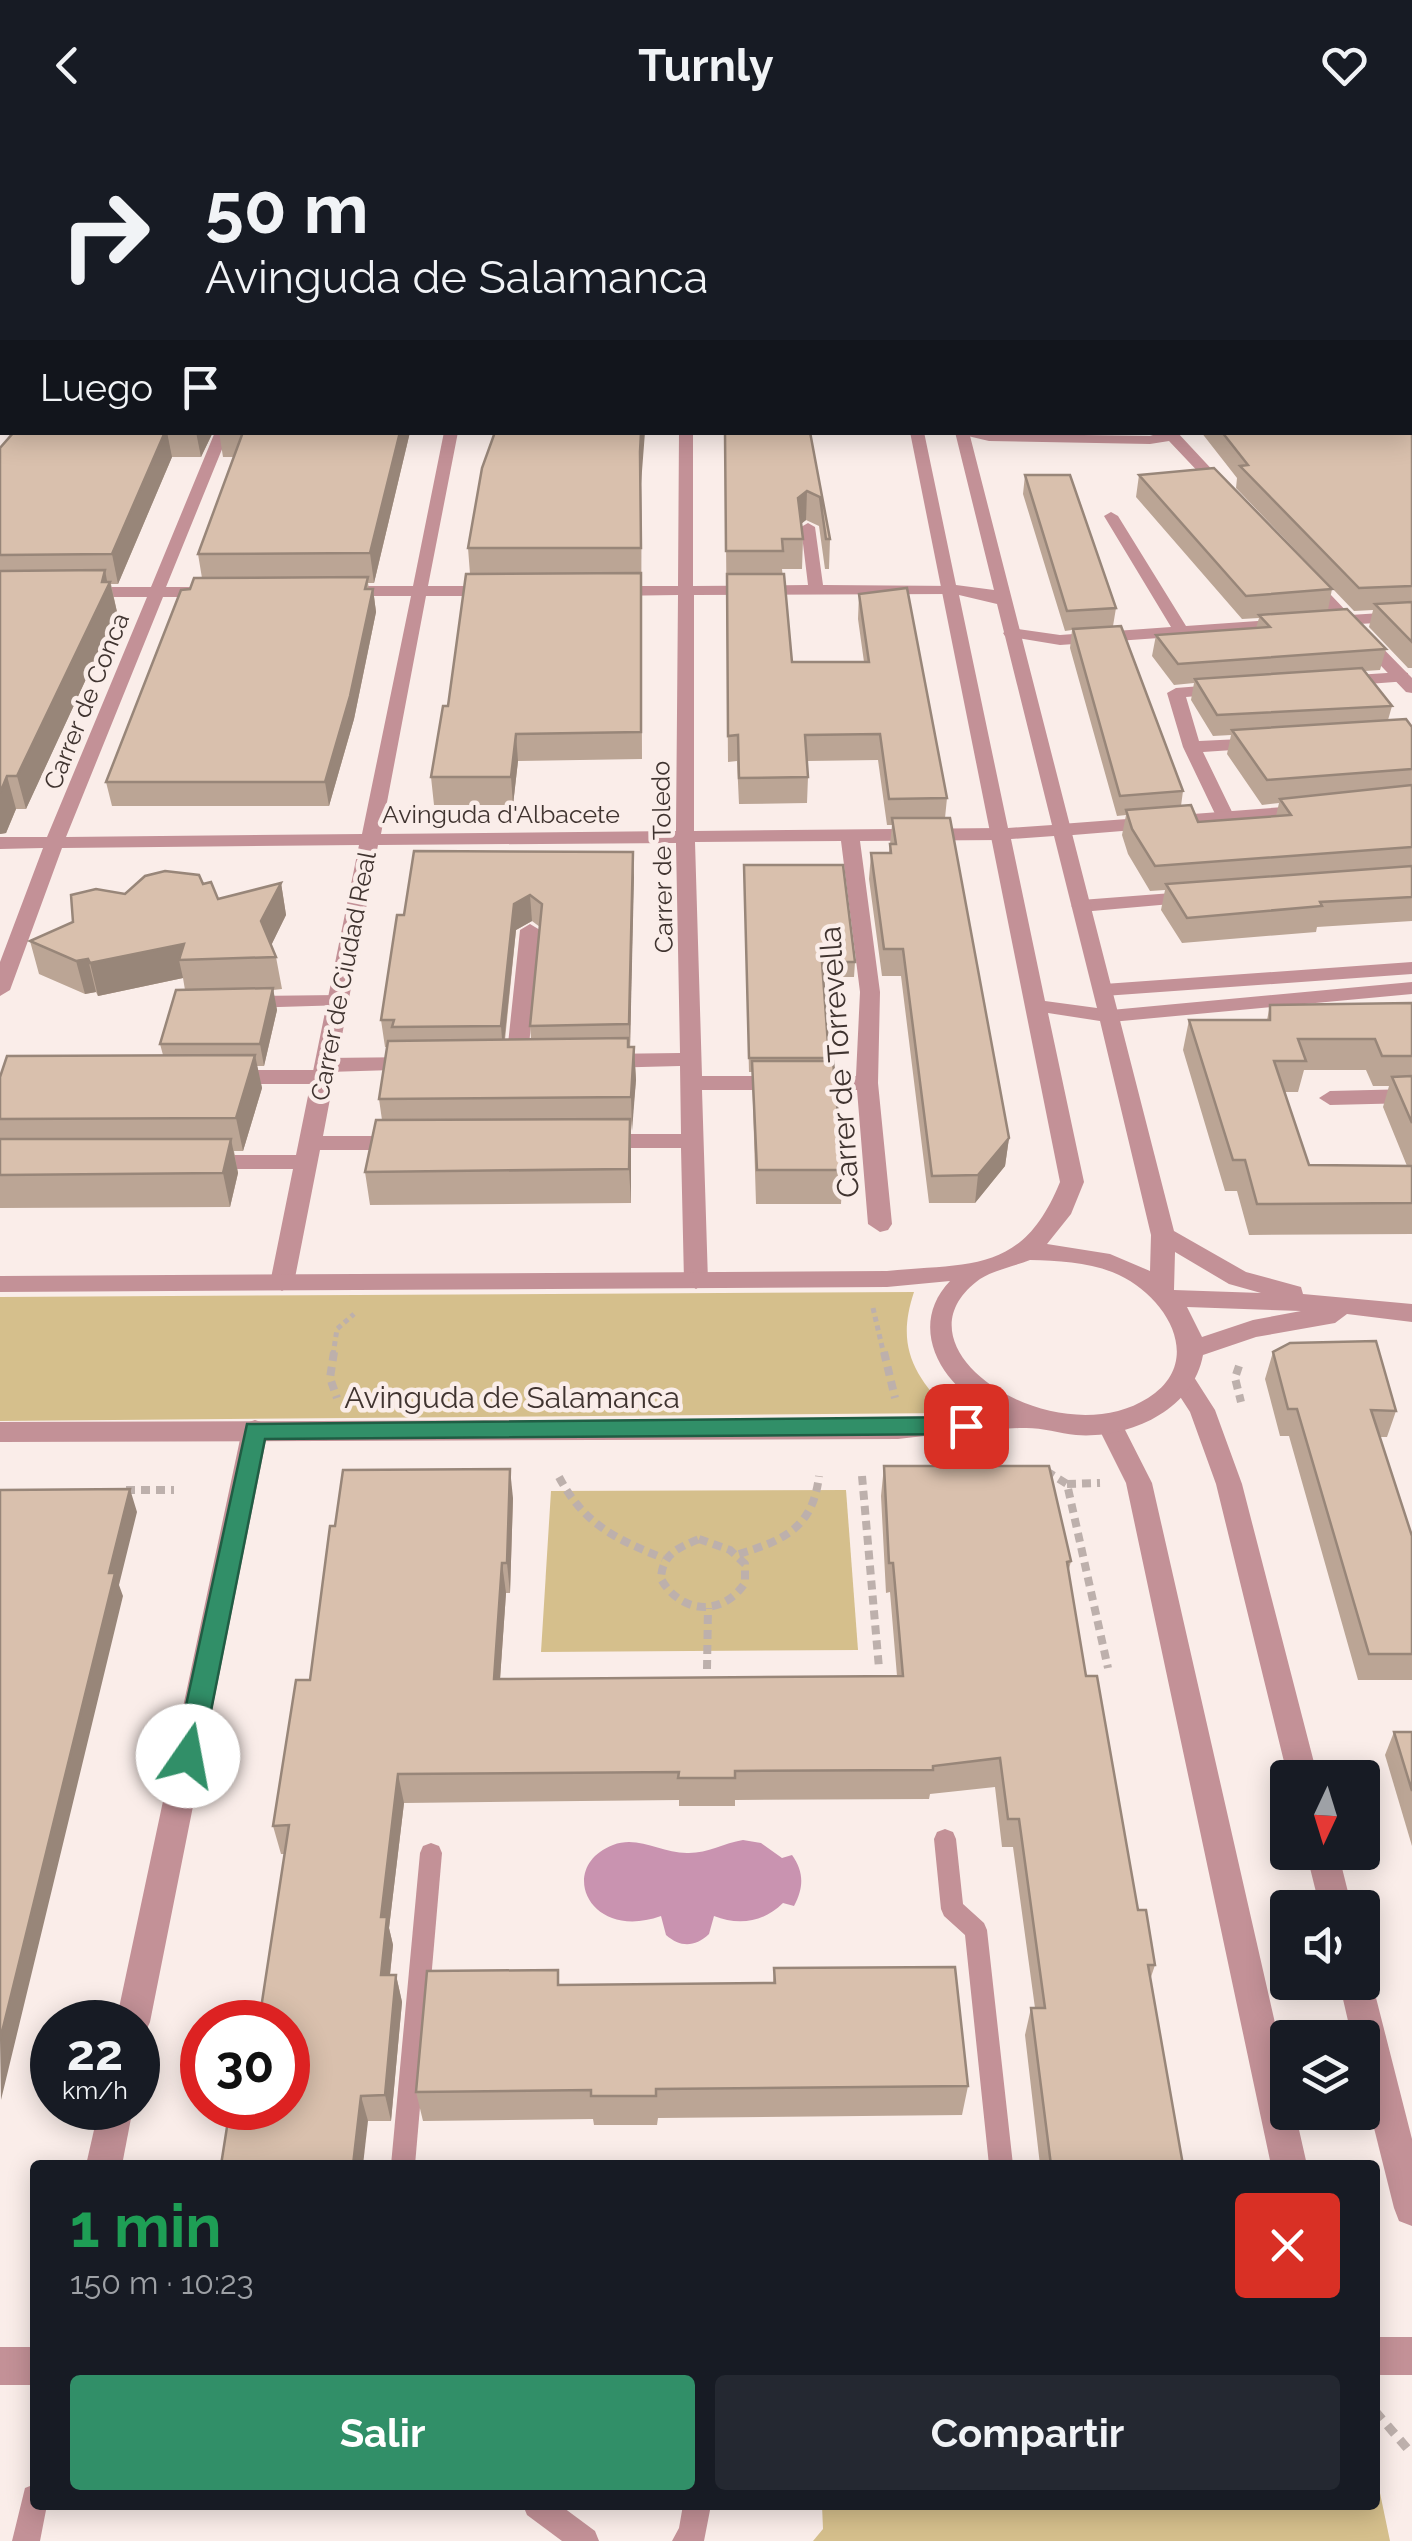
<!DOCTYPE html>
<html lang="es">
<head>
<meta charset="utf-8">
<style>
  body { margin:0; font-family:Raleway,sans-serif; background:#242831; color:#f1f3f6; height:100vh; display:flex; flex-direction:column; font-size:38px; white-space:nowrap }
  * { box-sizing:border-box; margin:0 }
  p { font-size:32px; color:#9ea1a6 }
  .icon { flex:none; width:55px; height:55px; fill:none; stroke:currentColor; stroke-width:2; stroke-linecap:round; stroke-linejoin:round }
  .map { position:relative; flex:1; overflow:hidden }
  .sheet { position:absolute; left:30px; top:2030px; width:1350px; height:350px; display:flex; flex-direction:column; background:#171b24; border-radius:10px; box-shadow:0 5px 25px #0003 }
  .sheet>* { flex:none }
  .guide { position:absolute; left:0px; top:0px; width:1412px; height:305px; box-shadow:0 5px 25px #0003; background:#171b24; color:#f1f3f6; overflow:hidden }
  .needle { width:65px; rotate:184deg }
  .tools { position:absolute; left:1270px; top:1630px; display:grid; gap:20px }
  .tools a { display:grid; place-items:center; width:110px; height:110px; border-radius:10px; background:#171b24; box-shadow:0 5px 25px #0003; font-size:50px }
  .speed { position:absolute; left:30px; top:1870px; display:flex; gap:20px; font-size:50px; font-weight:700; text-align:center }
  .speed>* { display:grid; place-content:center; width:130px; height:130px; border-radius:50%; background:#171b24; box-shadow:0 5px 25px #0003; line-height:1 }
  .speed small { font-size:25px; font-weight:400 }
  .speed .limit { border:15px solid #d22; background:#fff; color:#111 }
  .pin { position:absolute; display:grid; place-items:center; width:85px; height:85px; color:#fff; margin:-42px; border-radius:20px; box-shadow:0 5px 15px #0006 }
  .me { position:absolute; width:110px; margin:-55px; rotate:12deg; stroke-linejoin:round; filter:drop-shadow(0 0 8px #0008) }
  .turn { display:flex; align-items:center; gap:35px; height:210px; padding:0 40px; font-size:45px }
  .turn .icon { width:130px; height:130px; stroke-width:2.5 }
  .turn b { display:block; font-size:70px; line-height:85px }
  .then { display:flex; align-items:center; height:95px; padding:0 40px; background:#0003; gap:20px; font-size:38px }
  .round { display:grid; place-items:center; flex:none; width:105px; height:105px; border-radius:10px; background:#242831 }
  .headline { display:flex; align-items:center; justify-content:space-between; height:170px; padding:0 40px }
  h1 { font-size:60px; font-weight:700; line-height:75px; color:#1e9e55 }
  .primary-button { display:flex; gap:20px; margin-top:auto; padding:20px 40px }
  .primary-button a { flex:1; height:115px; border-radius:10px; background:#318f68; color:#fff; font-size:40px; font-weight:700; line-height:115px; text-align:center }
  .primary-button a+a { background:#242831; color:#f1f3f6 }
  header { display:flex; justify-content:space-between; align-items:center; height:130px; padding:0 40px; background:#171b24; font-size:45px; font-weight:700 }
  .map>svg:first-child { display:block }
  .green { fill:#d5bf8c }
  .water { fill:#c993b0 }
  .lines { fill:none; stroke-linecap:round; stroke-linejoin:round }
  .path-far2 { stroke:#bdb0ac; stroke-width:5; stroke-dasharray:5 4; stroke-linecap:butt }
  .path-far1 { stroke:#bdb0ac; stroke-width:8; stroke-dasharray:9 6; stroke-linecap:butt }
  .path { stroke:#bdb0ac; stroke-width:9; stroke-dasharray:11 8; stroke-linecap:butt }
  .service { fill:#c39197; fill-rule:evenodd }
  .pedestrian { fill:#c39197; fill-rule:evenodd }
  .minor { fill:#c39197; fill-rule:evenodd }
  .tertiary { fill:#c39197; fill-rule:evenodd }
  .wall { fill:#bba595; fill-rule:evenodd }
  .shaded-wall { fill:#988679 }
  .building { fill:#d9c0ad; stroke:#988679; stroke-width:2.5 }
  .route { fill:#318f68; stroke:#205d44; stroke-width:2.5 }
  .labels { text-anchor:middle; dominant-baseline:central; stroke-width:9; stroke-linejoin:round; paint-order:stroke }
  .far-street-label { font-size:25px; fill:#403430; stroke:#faede9 }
  .street-label { font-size:30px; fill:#403430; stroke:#faede9 }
</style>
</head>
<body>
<header><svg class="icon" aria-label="back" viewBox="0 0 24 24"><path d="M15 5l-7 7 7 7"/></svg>Turnly<svg class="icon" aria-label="heart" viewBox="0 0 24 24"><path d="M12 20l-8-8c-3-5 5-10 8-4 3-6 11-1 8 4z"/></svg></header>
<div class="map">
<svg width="1412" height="2411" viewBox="0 0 1412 2411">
  <rect width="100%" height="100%" fill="#faede9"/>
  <g class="green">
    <path d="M914 1162C896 1216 913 1244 950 1283L0 1291V1167Z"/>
    <path d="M846 1360 858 1520 541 1522 551 1361Z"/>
    <path d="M1375 2339 1390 2411H813L823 2399 822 2375H1375Z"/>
  </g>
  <g class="water">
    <path d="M0 0H1412V185L1410 2H2L0 165Z"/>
    <path d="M743 1710 761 1713 782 1728 792 1725C804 1742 804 1757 794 1776L783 1773C764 1792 739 1796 714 1786L709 1804C695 1817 681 1818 666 1805L661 1786C589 1812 556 1737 613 1715 639 1705 662 1724 689 1723 708 1723 724 1713 743 1710Z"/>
  </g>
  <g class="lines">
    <g class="path-far2">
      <path d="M873 1178 884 1225"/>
      <path d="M333 1225 337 1199 354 1184"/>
    </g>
    <g class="path-far1">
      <path d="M334 1222 330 1248 337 1268"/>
      <path d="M884 1222 895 1268"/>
      <path d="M1239 1236 1235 1248 1241 1272"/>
      <path d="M1046 1341 1067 1354 1108 1538"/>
      <path d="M862 1346 879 1538"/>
      <path d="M559 1347C584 1394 615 1409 663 1428"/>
      <path d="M1067 1354 1100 1353"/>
      <path d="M126 1360H174"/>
      <path d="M699 1409 730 1420 745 1434V1453C722 1487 681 1484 661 1449 662 1424 678 1418 699 1409Z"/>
      <path d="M739 1424C785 1410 813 1397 819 1346"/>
      <path d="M707 1539 708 1478"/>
    </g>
    <path class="path" d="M1375 2281 1412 2324"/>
    <g class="service">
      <path d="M945 1699 953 1702 956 1709 963 1774 984 1793 987 1800 1013 2035H989L965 1805 944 1786 941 1779 934 1709 937 1702Z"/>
      <path d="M431 1713 439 1716 442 1723 415 2035H391L420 1723 423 1716Z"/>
      <path d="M35 2354V2375H47L40 2411H12L25 2358Z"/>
      <path d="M523 2375H560L595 2401 599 2411H562L527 2385Z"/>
      <path d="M683 2375H711L704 2411H672L679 2398Z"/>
    </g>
    <g class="pedestrian">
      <path d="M1402 542 1408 543V551L1341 556 1333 551 1341 546Z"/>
      <path d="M1226 554 1232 555V563L1186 567 1199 611 1262 608 1271 613 1262 618 1203 622 1235 688 1226 694 1217 688 1183 617 1167 563 1176 558Z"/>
      <path d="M1198 761 1208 767 1205 771 1081 782 1071 776 1081 770Z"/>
      <path d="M338 865 348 871 345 875 245 878 235 872 245 866Z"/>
      <path d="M417 927 425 929 428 934 425 939 328 942 334 947 323 954H225L214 947 225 940H321L315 935 326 928Z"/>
      <path d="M1412 959V973L1330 975 1319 968 1330 961Z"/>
    </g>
    <g class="minor">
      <path d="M215 302H229L166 457H215L223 462 215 467H163L66 707 362 704 411 466H340L332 461 340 456H413L444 302H458L428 456H495L503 461 495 466H426L381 704 676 701 678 465 610 466 602 461 610 456H678L679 302H693V456L808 455 801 397 808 393 815 397 823 455 956 456V462L950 464 694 465V701L1001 698 1010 704 1001 710 860 711 880 862 878 953 892 1094 888 1100 880 1102 868 1094 857 960H702L708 1151 696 1159 684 1151 681 1018H600L589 1011 600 1004H681L680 936 603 938 592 931 603 924 680 923 676 713 378 715 323 1006H405L416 1013 405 1020H320L294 1153 282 1161 270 1153 293 1039H202L191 1032 202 1025H296L359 715 62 718 10 860 0 866V832L43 718 0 719V707H47L147 467H80L72 462 80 457H151ZM841 711 860 862 856 946H702L695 712Z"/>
      <path d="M1162 302H1177L1232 361V367H1222L1169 311 1150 314 989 311 955 303 1150 306Z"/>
      <path d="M1111 382 1118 386 1186 496 1287 489 1295 494 1287 499 1060 515 1005 506 1003 503 1011 498 1060 505 1171 497 1104 386Z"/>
      <path d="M1300 445H1312L1350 485 1412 481V491L1359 494 1412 548V563L1406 562 1342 495 1321 494V488L1333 486 1300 451Z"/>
      <path d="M1310 675 1317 677V685L1061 706 1052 700 1061 694Z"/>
      <path d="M530 794 540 800 528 926 539 933 536 938 517 940 506 933 520 800Z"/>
      <path d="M1412 832V844L1104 866 1094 860 1104 854Z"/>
      <path d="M1412 852V864L1111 892 1100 886 1111 880Z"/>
      <path d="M1183 1242 1192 1244 1215 1280 1242 1354 1318 1648H1288L1216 1354 1190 1282 1170 1251Z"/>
      <path d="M1110 1285 1119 1288 1152 1353 1288 1950V1982H1295L1307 2035H1271L1126 1353 1097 1295 1101 1288Z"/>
      <path d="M255 1290 264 1293 268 1300 150 1892 145 1903 138 1906V1892H116L242 1300 246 1293Z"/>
      <path d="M1306 1722H1338L1352 1778H1320Z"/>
      <path d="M1362 1839 1372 1852 1412 2009V2096L1399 2091 1394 2078 1362 1950V1908H1352L1339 1852H1362Z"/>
      <path d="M99 1978H133L122 2035H86Z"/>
      <rect x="1375" y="2207" width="37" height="38"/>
      <rect x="0" y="2217" width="35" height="38"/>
    </g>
    <g class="tertiary">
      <rect x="0" y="277" width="2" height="8"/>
      <path d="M910 302H924L956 455 994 460 955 302H969L1174 1101 1246 1142 1301 1157 1303 1164 1412 1174V1192L1347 1184 1335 1193 1256 1207 1203 1225C1193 1281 1128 1309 1076 1305 1058 1303 1040 1297 1022 1298 981 1299 939 1305 898 1309L0 1312V1292L898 1289 992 1281C942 1257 906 1197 950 1151L887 1157 0 1162V1146L887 1141C973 1133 1023 1143 1060 1052ZM959 465 997 474 1052 695 1008 698ZM1054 706 1097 878 1045 871 1011 709ZM1048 883 1100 891 1151 1105 1150 1141 1110 1124 1047 1114 1071 1084 1084 1052ZM1175 1122 1229 1154 1261 1163 1174 1160ZM1030 1130C1060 1131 1091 1132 1119 1145 1168 1168 1205 1232 1148 1268 1055 1327 884 1218 980 1149 994 1140 1015 1136 1030 1130ZM1187 1177 1301 1181 1253 1190 1202 1207Z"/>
    </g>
  </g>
  <g class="wall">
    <path d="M1412 208V538H1408L1369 497 1373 480 1354 481 1236 358 1237 348 1201 302H1410Z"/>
    <path d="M14 302H213L201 327H172L118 454H111L117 482 26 679H16L6 703 0 704V318Z"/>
    <path d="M219 302H410L374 453H368L369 459H373L376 482 354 589 329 676H112L106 652 190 459 202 448 198 424 234 327H223Z"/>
    <path d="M725 302H810L830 409 829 439H825L819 396 806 390 801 394 803 409 802 439H782L792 532H864L858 489 859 464 947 668 945 688 1009 1008 1005 1036 975 1073H929L901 846H882L869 749 871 723H889L890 714 892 695H887L878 630 807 631 808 647 807 673 739 674 737 631 728 632Z"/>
    <path d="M1025 345 1116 478 1113 496 1183 661 1181 676 1198 692 1276 686 1279 673 1262 675 1227 624 1231 605 1213 606 1191 570 1194 553 1174 555 1152 526 1156 505 1256 498 1259 488 1242 489 1136 367 1139 345 1332 459 1328 480 1386 519 1380 540 1365 541 1392 576 1388 590 1412 597V791L1317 797 1316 802 1182 813 1161 780 1165 760 1150 761 1128 724 1122 705 1126 685 1117 686 1070 518 1072 500 1065 501 1023 364Z"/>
    <path d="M641 354 642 629 518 631 513 675H434L431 647 448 576 470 444 468 418Z"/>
    <path d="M633 722 630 917H634L636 950 631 1001V1073L370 1075 365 1042 382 990 379 969 388 917H385L381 890 404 785ZM532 791 540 797 530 896 531 909 505 910 516 800Z"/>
    <path d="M744 749 855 832 854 847H823L829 931 843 1040 841 1074H756L752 942H749Z"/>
    <path d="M281 753 286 785 271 815 276 827 282 859 273 860 277 880 264 936H257L262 958 243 1021H234L238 1043 230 1077 0 1078V947L163 925 160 914 185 860 183 848 98 866 96 862 85 864 39 844 30 811 73 792 125 764 203 754 218 769Z"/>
    <path d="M1412 873V1104L1249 1105 1237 1061H1225L1183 920 1189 890H1267L1270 875ZM1304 940H1366L1373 956H1389L1383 977 1407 1036 1309 1035 1284 962H1298Z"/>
    <path d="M1273 1222 1396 1281 1387 1307H1380L1412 1406V1550H1358L1289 1306H1280L1265 1249Z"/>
    <path d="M884 1336 1071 1431 1068 1443 1086 1546 1138 1780 1155 1835 1150 1850 1183 2035H1040L1025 1905 1031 1878H1035L1013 1717H1002L995 1657 930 1664 929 1669 735 1670V1676H679V1670L404 1673 389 1798 393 1815 390 1845H396L402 1872 391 1991H368L260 1885 285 1724H281L273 1696 310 1550 513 1368 510 1463H506L500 1549 897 1546 890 1462 886 1463 881 1366Z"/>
    <path d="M1394 1602H1412V1716L1385 1625Z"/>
    <path d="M774 1838 968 1956 962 1985 658 1988 657 1995H594L593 1989 423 1991 416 1962 560 1855 773 1853Z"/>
  </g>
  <g class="shaded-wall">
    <path d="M165 302H167L172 327 118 454 112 424Z"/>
    <path d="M196 302H213L201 327Z"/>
    <path d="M400 302H410L374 453 370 423Z"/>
    <path d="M641 302H645L641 354 642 451 640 322Z"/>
    <path d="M807 361 806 390 797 397 798 368Z"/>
    <path d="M105 440 108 456 110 452 117 482 26 679 17 646 102 452Z"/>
    <path d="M373 459 376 482 354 589 329 676 325 652Z"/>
    <path d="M516 604 518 631 513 675 511 647Z"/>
    <path d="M7 646 16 679 6 703 0 704V663Z"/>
    <path d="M633 722 634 747 630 920 629 894Z"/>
    <path d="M281 753 286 785 267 824 261 791Z"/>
    <path d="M530 765 532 791 516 800 503 922 501 896 514 774Z"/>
    <path d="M184 814 179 830 183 848 98 866 90 833Z"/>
    <path d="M88 829 96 862 85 864 76 831Z"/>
    <path d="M273 858 277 880 264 936 260 914Z"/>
    <path d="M634 917 636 950 632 1001 631 967Z"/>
    <path d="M255 925 262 958 243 1021 236 988Z"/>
    <path d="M630 989 631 1022V1073L629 1039Z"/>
    <path d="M1009 1008 1005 1036 975 1073 978 1045Z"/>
    <path d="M231 1009 238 1043 230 1077 223 1043Z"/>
    <path d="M510 1339 513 1368 510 1463 507 1433Z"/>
    <path d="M130 1359 137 1382 119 1455 123 1466 1 1970 0 1910 109 1443Z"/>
    <path d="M502 1433 506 1463 498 1578 494 1549Z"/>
    <path d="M398 1644 404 1673 389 1798 393 1815 387 1872 381 1845V1787Z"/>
    <path d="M396 1845 402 1872 391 1991 385 1965Z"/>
    <path d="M361 1966 368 1991 363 2035H353Z"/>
  </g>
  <g class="building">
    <path d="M1412 208V456L1359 458 1240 336 1248 335 1222 302H1410V209Z"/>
    <path d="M14 302H165L112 424 0 425V318Z"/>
    <path d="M243 302H400L370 423 198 424Z"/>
    <path d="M495 302H641L640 322 641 418H468L482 338Z"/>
    <path d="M725 302H810L830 409H826L820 367 807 361 798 368 803 409H782L783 421H726Z"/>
    <path d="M1214 338 1332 459 1246 466 1139 345Z"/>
    <path d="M1025 345H1070L1116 478 1067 481Z"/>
    <path d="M105 440 102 452H110L17 646H7L0 663V441Z"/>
    <path d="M641 443V602L516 604 511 647H431L443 576H448L466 444Z"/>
    <path d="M727 444H784L792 532H869L859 464 907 458 947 668 889 669 880 604 805 605 808 647 739 648 738 605 728 606Z"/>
    <path d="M368 447 365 459H373L350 566 325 652H106L181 460 190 459 194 448Z"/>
    <path d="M1412 472V512L1375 474Z"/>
    <path d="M1347 479 1386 519 1178 534 1156 505 1270 497 1259 485Z"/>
    <path d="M1121 496 1183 661 1120 666 1073 499Z"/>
    <path d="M1362 538 1392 576 1217 585 1195 549Z"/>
    <path d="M1406 589 1412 597V639L1267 650 1232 600Z"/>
    <path d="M1412 655V717L1155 736 1132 699 1126 680 1191 675 1198 692 1291 685 1280 669Z"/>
    <path d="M892 688H950L1009 1008 978 1045 932 1046 903 819H884L871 723H891L890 714H896Z"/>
    <path d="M414 721 633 722 629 894 530 896 542 774 530 765 514 774 501 896 392 897 394 890H381L397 785H404Z"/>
    <path d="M744 735H843L855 832H822L829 928H749Z"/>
    <path d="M1412 736V767L1320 772 1322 776 1187 788 1166 754Z"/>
    <path d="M165 741 199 745 203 754 211 752 218 769 281 753 261 791 276 827 179 830 184 814 90 833 88 829 76 831 30 811 73 792 71 765 96 759 125 764 145 746Z"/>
    <path d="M273 858 260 914H160L176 860Z"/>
    <path d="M1412 873V926H1382L1375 909H1298L1306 931H1274L1309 1035 1412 1036V1073L1257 1074 1245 1030H1233L1189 890H1270V875Z"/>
    <path d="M628 908V917H634L631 967 379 969 388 911Z"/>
    <path d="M255 925 236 988 0 989V947L7 926Z"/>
    <path d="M752 931H833L843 1040H757Z"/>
    <path d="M1412 946V993L1392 947Z"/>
    <path d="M630 989 629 1039 365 1042 376 990Z"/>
    <path d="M0 1009H231L223 1043 0 1045Z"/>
    <path d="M1376 1211 1396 1281 1371 1280 1412 1406V1524H1369L1297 1279H1288L1273 1222 1290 1213Z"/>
    <path d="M884 1336H1049L1071 1431 1067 1432 1086 1546H1097L1138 1780H1146L1155 1835H1148L1183 2035H1051L1031 1878H1045L1019 1689H1008L1000 1628 933 1636V1640L735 1641V1648H678L679 1642 398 1644 381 1787H387L381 1845H396L385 1965 361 1966 353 2035H221L230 1978H288V1892H244L245 1885H260L289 1695 273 1696 296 1550H310L330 1396H335L343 1340 510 1339 507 1433H502L494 1549 903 1546 893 1433H889Z"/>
    <path d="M130 1359 109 1443H115L0 1910V1360Z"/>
    <path d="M1394 1602H1412V1661Z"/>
    <path d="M955 1837 968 1956 656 1959V1966H591V1960L416 1962 427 1841 558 1840V1855L775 1853 774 1838Z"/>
  </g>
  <path class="route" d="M966 1287 978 1296 966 1304 265 1309 202 1626 198 1634H179L175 1626 247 1294Z"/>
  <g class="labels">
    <g class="far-street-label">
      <text transform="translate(86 571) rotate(-68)">Carrer de Conca</text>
      <text x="501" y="684">Avinguda d'Albacete</text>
      <text transform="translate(662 727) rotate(-91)">Carrer de Toledo</text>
      <text transform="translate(343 846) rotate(-79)">Carrer de Ciudad Real</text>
    </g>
    <g class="street-label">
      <text transform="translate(839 932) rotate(-94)">Carrer de Torrevella</text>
      <text x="512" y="1267">Avinguda de Salamanca</text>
    </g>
  </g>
</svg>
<div class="tools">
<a><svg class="needle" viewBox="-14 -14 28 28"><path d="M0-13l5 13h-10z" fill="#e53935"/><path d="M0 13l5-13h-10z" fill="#9ea1a6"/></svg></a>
<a><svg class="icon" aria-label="sound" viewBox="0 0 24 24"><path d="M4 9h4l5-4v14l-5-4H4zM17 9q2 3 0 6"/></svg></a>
<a><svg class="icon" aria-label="layers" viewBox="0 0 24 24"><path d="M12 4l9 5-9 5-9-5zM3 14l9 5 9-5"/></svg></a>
</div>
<div class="speed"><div>22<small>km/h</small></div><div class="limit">30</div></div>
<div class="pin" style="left:966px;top:1296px;background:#d93025"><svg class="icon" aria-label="arrive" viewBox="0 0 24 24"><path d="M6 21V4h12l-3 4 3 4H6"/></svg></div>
<svg class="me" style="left:188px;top:1626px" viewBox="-20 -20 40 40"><circle r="19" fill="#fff"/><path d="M0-13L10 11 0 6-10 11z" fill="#318f68"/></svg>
<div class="guide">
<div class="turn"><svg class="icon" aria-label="right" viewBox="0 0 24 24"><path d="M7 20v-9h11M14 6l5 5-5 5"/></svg><div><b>50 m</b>Avinguda de Salamanca</div></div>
<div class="then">Luego<svg class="icon" aria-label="arrive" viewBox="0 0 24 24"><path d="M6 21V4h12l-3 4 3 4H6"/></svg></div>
</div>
<section class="sheet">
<div class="headline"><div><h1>1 min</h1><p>150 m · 10:23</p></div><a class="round" style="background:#d93025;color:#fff"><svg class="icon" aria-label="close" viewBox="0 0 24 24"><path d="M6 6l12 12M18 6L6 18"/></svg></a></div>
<div class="primary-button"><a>Salir</a><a>Compartir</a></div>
</section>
</div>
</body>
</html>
